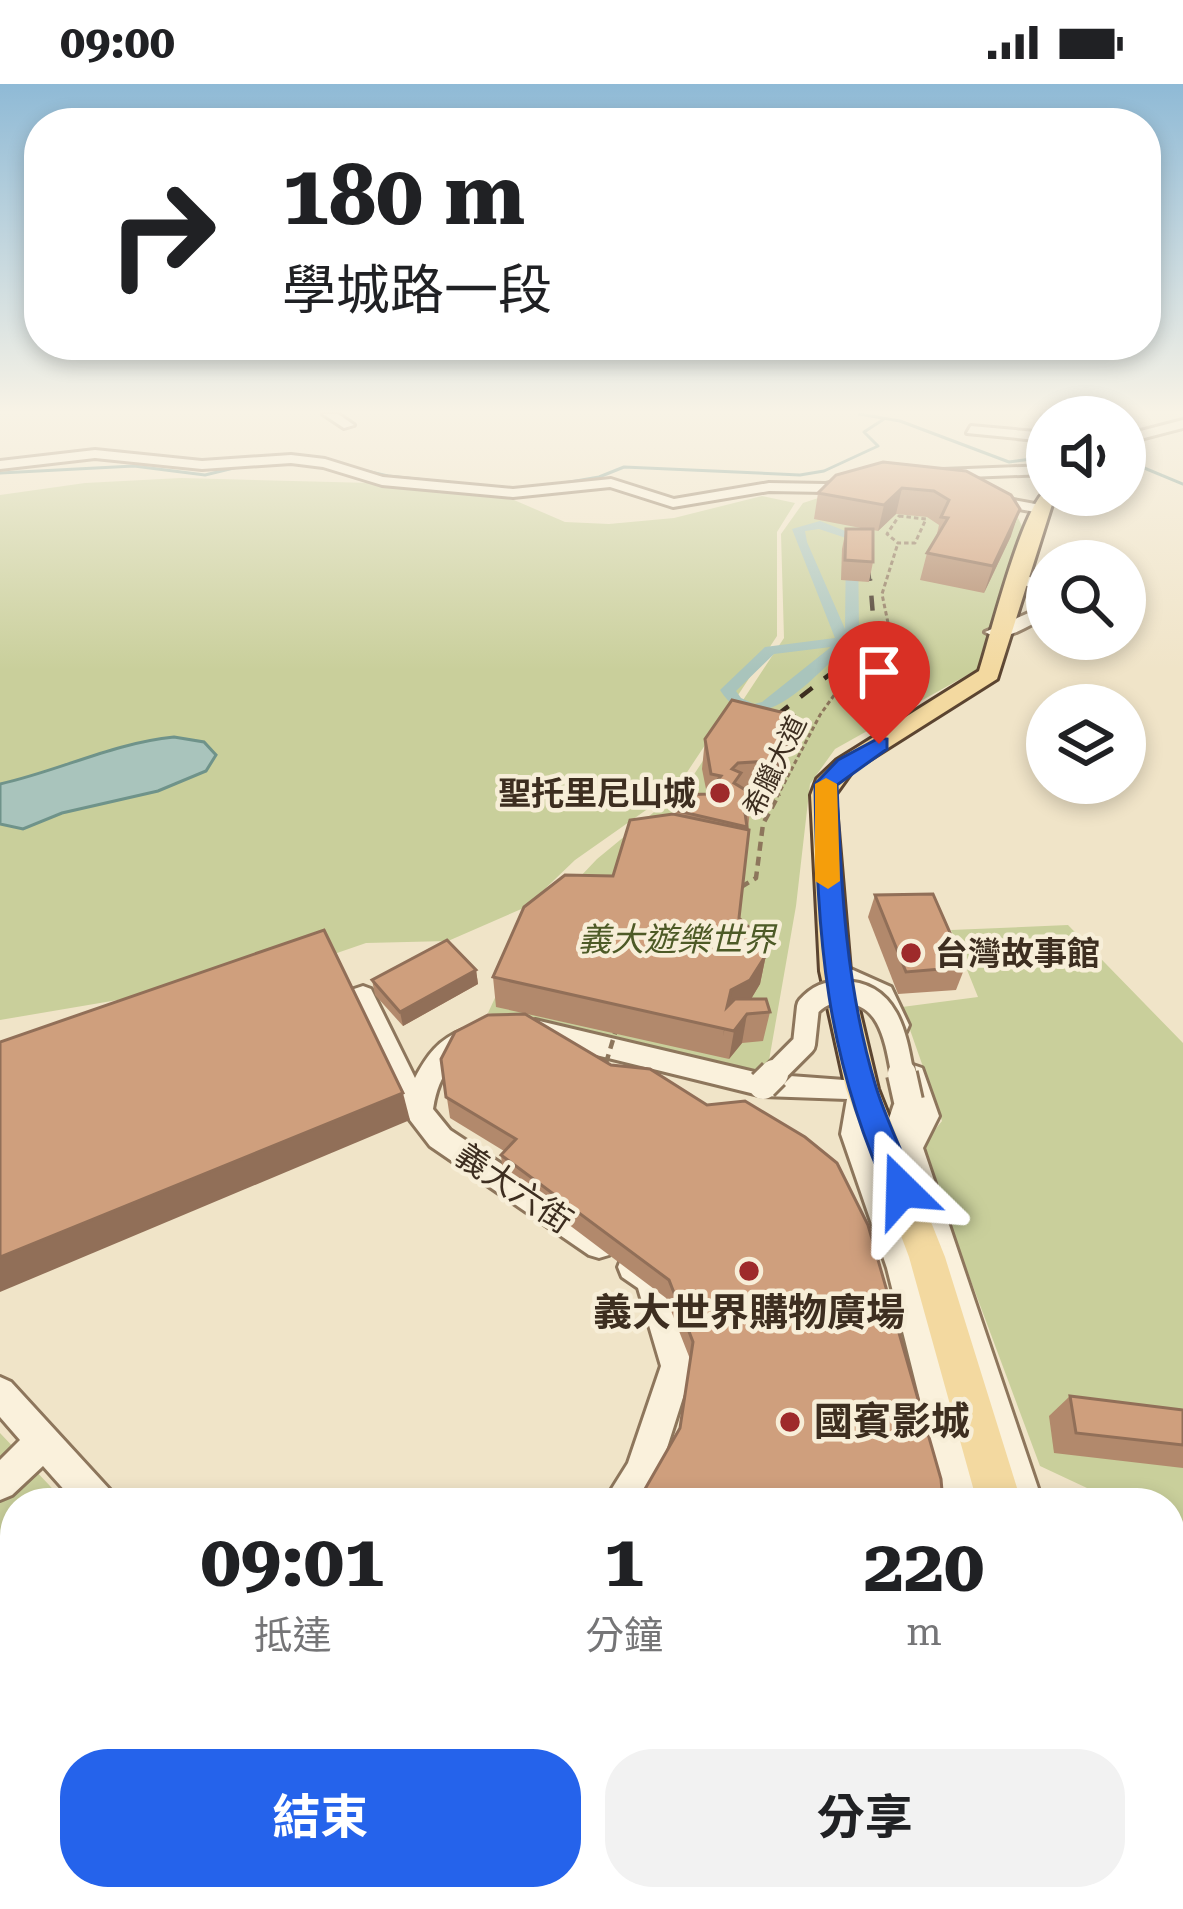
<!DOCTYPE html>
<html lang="zh-TW">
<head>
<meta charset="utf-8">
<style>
  body { margin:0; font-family:"Roboto Serif","Noto Sans TC",serif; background:#f2f2f2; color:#202124; height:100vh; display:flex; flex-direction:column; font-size:45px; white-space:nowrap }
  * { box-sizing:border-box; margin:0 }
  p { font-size:39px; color:#757577 }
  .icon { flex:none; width:66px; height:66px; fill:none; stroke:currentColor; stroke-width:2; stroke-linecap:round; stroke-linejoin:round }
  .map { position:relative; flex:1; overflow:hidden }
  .sheet { position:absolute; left:0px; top:1404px; width:1185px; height:423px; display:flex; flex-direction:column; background:#fff; border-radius:48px 48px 0 0; box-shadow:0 6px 18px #0003 }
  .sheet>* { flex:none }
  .banner { position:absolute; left:24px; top:24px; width:1137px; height:252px; border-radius:48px; box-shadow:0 6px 18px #0003; background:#fff; color:#202124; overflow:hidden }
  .controls { position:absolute; left:1026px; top:312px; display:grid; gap:24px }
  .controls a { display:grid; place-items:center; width:120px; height:120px; border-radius:50%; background:#fff; box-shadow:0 6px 18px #0003; font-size:60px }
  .pin { position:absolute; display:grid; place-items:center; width:102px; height:102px; color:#fff; margin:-123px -51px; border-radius:50% 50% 50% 0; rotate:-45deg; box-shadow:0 0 12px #0007 }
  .pin .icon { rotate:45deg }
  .me { position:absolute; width:132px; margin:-66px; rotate:338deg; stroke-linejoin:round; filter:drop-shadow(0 0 9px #0008) }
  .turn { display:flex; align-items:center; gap:42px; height:252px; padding:0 60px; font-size:54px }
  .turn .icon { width:156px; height:156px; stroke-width:2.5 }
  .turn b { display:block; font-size:84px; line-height:102px }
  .eta { display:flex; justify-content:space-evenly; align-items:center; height:204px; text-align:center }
  .eta b { font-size:72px; font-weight:700; line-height:84px }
  .cta { display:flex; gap:24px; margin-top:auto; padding:24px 60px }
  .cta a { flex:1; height:138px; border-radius:48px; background:#2563eb; color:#fff; font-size:48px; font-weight:700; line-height:138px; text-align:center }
  .cta a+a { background:#f2f2f2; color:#202124 }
  .status { display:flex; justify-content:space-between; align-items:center; height:84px; padding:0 60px; background:#fff; direction:ltr }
  .status svg { height:33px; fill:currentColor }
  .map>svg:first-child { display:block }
  .green { fill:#c9cf9b }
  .water { fill:#a9c4bc; stroke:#6f938a; stroke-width:3 }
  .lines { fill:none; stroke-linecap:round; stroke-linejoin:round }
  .stream { stroke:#6f938a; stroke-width:3 }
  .canal { fill:#a9c4bc; fill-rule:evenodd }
  .minor-casing { stroke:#8d765c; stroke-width:6 }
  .major-casing { stroke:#5b4430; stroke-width:6 }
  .path-far1 { stroke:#8d765c; stroke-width:3; stroke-dasharray:4.5 3; stroke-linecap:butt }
  .path { stroke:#8d765c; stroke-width:4.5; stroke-dasharray:9 6; stroke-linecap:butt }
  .minor { fill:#faf1dc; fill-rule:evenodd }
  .major { fill:#f3d9a0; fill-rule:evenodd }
  .rail-far1 { stroke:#3d2e20; stroke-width:3; stroke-dasharray:12 12; stroke-linecap:butt }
  .rail { stroke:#3d2e20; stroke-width:4.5; stroke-dasharray:15 15; stroke-linecap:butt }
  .minor-bridge-far1-casing { stroke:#8d765c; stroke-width:28; stroke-linecap:butt }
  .minor-bridge-casing { stroke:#8d765c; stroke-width:34; stroke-linecap:butt }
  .path-bridge { stroke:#8d765c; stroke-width:4.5; stroke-dasharray:9 6; stroke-linecap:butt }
  .minor-bridge-far1 { stroke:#faf1dc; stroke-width:22 }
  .minor-bridge { stroke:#faf1dc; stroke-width:28 }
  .wall { fill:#b2896c }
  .shaded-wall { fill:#916f58 }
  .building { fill:#cf9f7d; stroke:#916f58; stroke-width:3 }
  .route { fill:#2563eb; stroke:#184099; stroke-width:3 }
  .slow { fill:#f59e0b }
  .poi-dot { fill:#9e2a2b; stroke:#f7eed8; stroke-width:4.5 }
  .labels { text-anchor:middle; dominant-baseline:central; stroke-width:9; stroke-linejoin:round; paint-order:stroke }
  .far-street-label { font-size:27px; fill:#3d2e20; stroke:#f7eed8 }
  .poi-label { font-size:33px; font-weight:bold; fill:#3d2e20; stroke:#f7eed8; text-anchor:end }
  .park-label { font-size:33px; font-style:italic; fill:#4d5a26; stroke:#f7eed8 }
  .street-label { font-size:33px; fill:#3d2e20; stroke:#f7eed8 }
  .near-poi-label { font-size:39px; font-weight:bold; fill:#3d2e20; stroke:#f7eed8 }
</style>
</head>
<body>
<div class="status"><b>09:00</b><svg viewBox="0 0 49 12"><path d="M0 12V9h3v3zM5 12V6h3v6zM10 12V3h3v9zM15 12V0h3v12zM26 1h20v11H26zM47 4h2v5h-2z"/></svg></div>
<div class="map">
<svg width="1183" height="1825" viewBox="0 0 1183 1825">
  <rect width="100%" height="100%" fill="#f0e4c8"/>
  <g class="green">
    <path d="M181 394 410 400 514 416 565 438 609 440 674 434 762 412 795 419 777 448V552L676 705 575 776 526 823 448 857 366 859 282 888 0 936V411L85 399Z"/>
    <path d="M852 403 1016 430 1023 444 978 585 835 665 810 700 796 822 767 988 488 929 523 853 597 775 687 701 784 554 781 450 803 419Z"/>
    <path d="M1068 841 1183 959V1449L1170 1443V1419H1119L1040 1382 921 1063 942 1037 902 923 978 913 951 846Z"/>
    <path d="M0 1349 66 1419H15V1508L0 1519Z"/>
  </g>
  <path class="water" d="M174 653 204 658 216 671 206 687 158 707 62 729 23 745 0 740V700C59 687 113 659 174 653Z"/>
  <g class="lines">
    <g class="stream">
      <path d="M859 330 900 337 1009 378 1047 373"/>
      <path d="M306 373 388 392 492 403"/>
      <path d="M1125 376 1183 400"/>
      <path d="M0 389 134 382 205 391 246 381"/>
      <path d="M547 402 599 393 624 383 800 391 824 387 878 362 864 348 884 335"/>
    </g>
    <path class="canal" d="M820 437 858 452 859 551C826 577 760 669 720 606L765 563 835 554 792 445ZM819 445 846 454 845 545 807 458 805 447ZM831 563 762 618 754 620 741 614 736 607 774 570Z"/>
    <g class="minor-casing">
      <g id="minor">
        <path d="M323 330H338L354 341 344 344Z"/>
        <path d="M1073 330H1085L1087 333H1075Z"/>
        <path d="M1183 336V344L1125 359V351Z"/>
        <path d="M971 342 1047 349V357L967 349Z"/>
        <path d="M95 366 202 377 291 371 325 375 383 393 513 405 611 395 674 415 769 399 826 400 854 393 861 397 826 408 769 407 673 423 610 403 513 413 382 401 323 383 291 379 202 385 95 374 0 385V377Z"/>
        <path d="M1047 382V390L942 394 936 390 942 386Z"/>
        <path d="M1013 416 1046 422 1048 425 1041 429 1008 423V417Z"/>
        <path d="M1017 488 1047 500V510L1012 496V490Z"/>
        <path d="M1047 521V532C1027 542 1005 560 985 548Z"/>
        <path d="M835 878 891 903 909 941 906 948H888L874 915 827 893 823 887Z"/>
        <path d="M363 902 371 905 415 994C427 971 439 955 463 946L472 949 475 956C454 985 440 982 433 1025L450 1046 609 1151 614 1161 609 1171 599 1174 589 1171 430 1062 410 1036 356 922 342 921 339 915 342 909Z"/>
        <path d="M535 936 763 990 871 998 875 1005 867 1050 917 1184 980 1419H946L887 1184 841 1050 847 1015 763 1012 535 956 526 953 523 946 526 939Z"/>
        <path d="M913 981 922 984 939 1032 923 1064 1043 1419H1009L900 1080 890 1085 880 1081 876 1073 895 1017 905 1007 900 991 904 984Z"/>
        <path d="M633 1169 661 1185 693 1282 659 1389 641 1419H603L628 1379 661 1282 638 1204 622 1193 618 1183 622 1173Z"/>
        <path d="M0 1293 11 1298 111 1407 116 1419H76L43 1382 12 1411 0 1416V1376L20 1356 0 1333Z"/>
        <path d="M15 1752V1804L0 1810V1758Z"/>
        <path d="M781 1812H824L819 1825H775Z"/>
        <path d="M877 1812H920L915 1825H871Z"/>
        <path d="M1025 1812H1081L1087 1825H1030Z"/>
      </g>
    </g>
    <g class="major-casing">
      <g id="major">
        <path d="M1042 330H1057L1058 333 1047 336Z"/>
        <path d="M1047 406V411H1055L997 595 853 686 835 711 850 887 878 1005 945 1173 1018 1407 1017 1419H973L974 1407 909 1173 846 1005 820 887 811 711 817 695 837 676 979 587C990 553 1023 419 1047 406Z"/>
        <path d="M829 1812H884L878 1825H824Z"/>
      </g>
    </g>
    <g class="path-far1">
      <path d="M899 432 926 435 915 459H898L887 450Z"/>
      <path d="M777 713 820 631 842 600 875 583 892 558 882 510 898 459"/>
    </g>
    <path class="path" d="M741 803 756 794 763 740 779 710"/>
    <use href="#minor" class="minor"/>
    <use href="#major" class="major"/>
    <path class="rail-far1" d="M867 461 870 498"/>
    <path class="rail" d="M763 658 777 631 864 564 874 544 870 495"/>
    <g class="minor-bridge-far1-casing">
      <path id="minor-bridge-far1" d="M771 993 804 960 808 923C818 912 827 908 842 908 890 908 896 955 903 993"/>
    </g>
    <g class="minor-bridge-casing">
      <g id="minor-bridge">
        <path d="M902 990 908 1017"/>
        <path d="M763 1001 774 990"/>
      </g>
    </g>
    <path class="path-bridge" d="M606 979 615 949"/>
    <use href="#minor-bridge-far1" class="minor-bridge-far1"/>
    <use href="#minor-bridge" class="minor-bridge"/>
  </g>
  <g class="wall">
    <path d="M883 378 1011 452 984 509 920 496 927 469 936 454 939 441 927 433 896 430 878 447 873 446V478L869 498 841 496 842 465 846 445H866L814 435 818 409Z"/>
    <path d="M793 631 785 678 765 706 747 707 746 715 751 716 739 834 766 871 760 900 751 915 770 928 763 957 742 959 729 975 496 923 493 893 613 792 673 730 674 726 707 710 702 685 705 655Z"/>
    <path d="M875 811 965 883 956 906 898 910 868 833Z"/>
    <path d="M476 886 478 900 403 942 375 911 372 896Z"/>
    <path d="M441 975 943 1419 679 1346 690 1275 666 1214 503 1091 501 1071 504 1067 450 1034Z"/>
    <path d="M1070 1312 1183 1326V1384L1054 1369 1049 1332Z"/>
  </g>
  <g class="shaded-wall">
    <path d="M902 404 896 430 878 447 884 421Z"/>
    <path d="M1020 425 1011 452 984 509 993 482Z"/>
    <path d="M793 631 785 678 765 706 770 677 784 641Z"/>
    <path d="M766 871 760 900 745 925 727 935 723 952 731 906Z"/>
    <path d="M476 886 478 900 403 942 400 928Z"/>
    <path d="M747 930 742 959 729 975 734 947Z"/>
    <path d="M403 1009 410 1036 0 1208V1173Z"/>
    <path d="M15 1666V1683L1 1681Z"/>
  </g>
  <g class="building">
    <path d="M883 378 966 387 1011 411 1020 425 993 482 927 469 948 434 941 433 949 416 934 407 902 404 884 421 818 409 836 391Z"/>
    <path d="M846 445H873V478L845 476Z"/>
    <path d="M732 616 793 631 784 641 790 648 770 677 738 679 732 685 741 689 734 699 747 707 744 715 751 716 745 729 747 743 674 726 681 711 707 710 721 692 711 690 705 655Z"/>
    <path d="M673 730 749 746 739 834 764 857 766 871 750 896 731 906 727 923 735 915H766L770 928 747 930 734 947 493 893 524 823 565 791 613 792 630 736Z"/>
    <path d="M933 810 965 883 906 888 875 811Z"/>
    <path d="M324 846 403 1009 0 1173V958Z"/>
    <path d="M447 856 476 886 400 928 372 896Z"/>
    <path d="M525 930 611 981 650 985 707 1021 745 1017 805 1053 837 1079 868 1141 941 1395 943 1419H637L680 1344 693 1258 669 1196 501 1071 516 1055 446 1013 441 975 455 948 488 931Z"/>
    <path d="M1070 1312 1183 1326V1361L1076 1349Z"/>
    <path d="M15 1542V1666L1 1681 0 1556Z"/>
    <path d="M15 1782V1812H763L748 1825H0V1796Z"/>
  </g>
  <linearGradient id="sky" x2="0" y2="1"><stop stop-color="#8fbad6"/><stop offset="0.56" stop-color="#f8f3e6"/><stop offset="1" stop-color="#f8f3e6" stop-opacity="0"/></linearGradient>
  <rect width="1183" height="586" fill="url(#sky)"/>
  <path class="route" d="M879 654 887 655V665L837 701C841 804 846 904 876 1003 887 1038 904 1072 918 1106L914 1116 902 1120 891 1116C825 975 817 852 815 700L838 676Z"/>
  <path class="slow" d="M826 694 837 700 840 797 828 805 815 797V700Z"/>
  <g class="poi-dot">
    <circle cx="720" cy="709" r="12"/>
    <circle cx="911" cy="869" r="12"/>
    <circle cx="749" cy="1187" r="12"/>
    <circle cx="790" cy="1338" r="12"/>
  </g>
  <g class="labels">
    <g class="far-street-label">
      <text transform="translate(775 682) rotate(-64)">希臘大道</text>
    </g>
    <g class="poi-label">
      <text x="696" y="709">聖托里尼山城</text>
      <text x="935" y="869" text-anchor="start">台灣故事館</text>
    </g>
    <g class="park-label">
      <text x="677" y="855">義大遊樂世界</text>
    </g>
    <g class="street-label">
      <text transform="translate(514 1104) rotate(34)">義大六街</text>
    </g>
    <g class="near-poi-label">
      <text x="749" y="1229">義大世界購物廣場</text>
      <text x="814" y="1338" text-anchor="start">國賓影城</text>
    </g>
  </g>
</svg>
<div class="controls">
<a><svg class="icon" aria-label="sound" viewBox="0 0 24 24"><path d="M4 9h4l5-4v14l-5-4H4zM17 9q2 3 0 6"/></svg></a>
<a><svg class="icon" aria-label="search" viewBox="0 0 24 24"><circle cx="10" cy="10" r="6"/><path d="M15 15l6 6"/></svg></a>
<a><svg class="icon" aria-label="layers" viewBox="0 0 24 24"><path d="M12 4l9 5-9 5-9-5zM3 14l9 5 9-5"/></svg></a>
</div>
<div class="pin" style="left:879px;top:660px;background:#d93025"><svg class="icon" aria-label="arrive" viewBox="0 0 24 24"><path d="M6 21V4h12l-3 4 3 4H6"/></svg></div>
<svg class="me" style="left:902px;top:1106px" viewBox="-20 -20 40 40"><path d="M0-17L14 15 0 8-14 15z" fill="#2563eb" stroke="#fff" stroke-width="4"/></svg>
<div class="banner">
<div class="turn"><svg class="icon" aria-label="right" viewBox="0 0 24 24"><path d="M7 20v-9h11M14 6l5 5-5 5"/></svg><div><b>180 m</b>學城路一段</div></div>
</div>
<section class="sheet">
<div class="eta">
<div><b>09:01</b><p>抵達</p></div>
<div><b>1</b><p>分鐘</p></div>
<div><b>220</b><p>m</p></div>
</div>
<div class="cta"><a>結束</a><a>分享</a></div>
</section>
</div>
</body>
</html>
